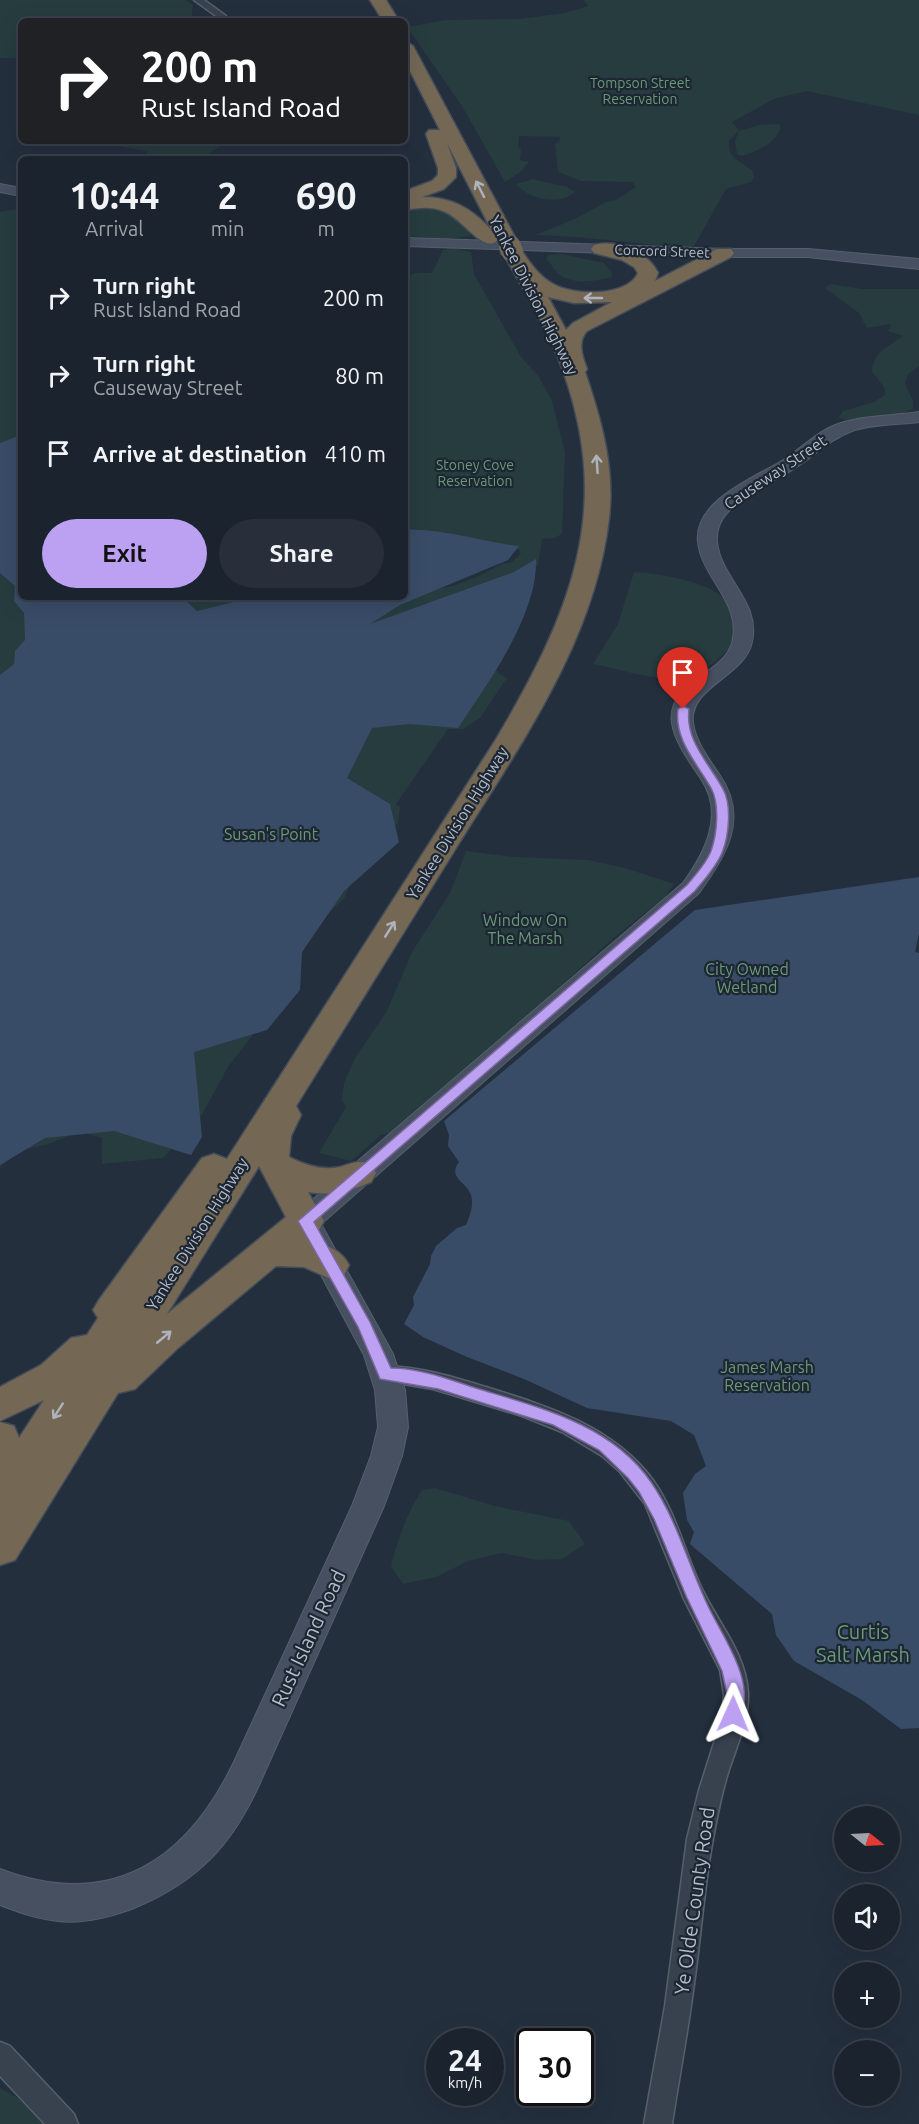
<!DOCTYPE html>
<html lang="en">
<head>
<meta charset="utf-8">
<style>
  body { margin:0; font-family:Ubuntu,sans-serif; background:#282f3a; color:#f1f3f6; height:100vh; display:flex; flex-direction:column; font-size:22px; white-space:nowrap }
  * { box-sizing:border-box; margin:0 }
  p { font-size:20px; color:#a0a4aa }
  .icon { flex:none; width:33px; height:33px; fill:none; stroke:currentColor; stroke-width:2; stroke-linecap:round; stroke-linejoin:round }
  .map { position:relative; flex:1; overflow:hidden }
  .side { position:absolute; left:18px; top:156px; width:390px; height:444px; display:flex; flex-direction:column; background:#1b232e; border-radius:9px; box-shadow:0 6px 24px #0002,0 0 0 2px #39404a }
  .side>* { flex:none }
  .guide { position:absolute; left:18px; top:18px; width:390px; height:126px; border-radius:9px; box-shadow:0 6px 24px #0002,0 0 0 2px #39404a; background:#202124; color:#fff; overflow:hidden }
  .needle { width:39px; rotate:108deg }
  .controls { position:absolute; left:834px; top:1806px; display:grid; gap:12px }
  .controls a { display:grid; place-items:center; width:66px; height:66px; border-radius:50%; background:#1b232e; box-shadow:0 6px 24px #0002,0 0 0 2px #39404a; font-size:30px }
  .speed { position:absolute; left:426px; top:2028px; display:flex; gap:12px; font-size:30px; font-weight:700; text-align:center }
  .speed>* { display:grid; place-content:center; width:78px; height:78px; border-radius:50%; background:#1b232e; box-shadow:0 6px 24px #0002,0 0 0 2px #39404a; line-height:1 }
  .speed small { font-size:15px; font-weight:400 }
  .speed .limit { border:3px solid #111; border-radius:9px; background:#fff; color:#111 }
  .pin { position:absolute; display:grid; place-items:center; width:51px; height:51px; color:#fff; margin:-62px -26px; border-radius:50% 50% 50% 0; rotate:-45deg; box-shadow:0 0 6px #0007 }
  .pin .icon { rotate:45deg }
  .me { position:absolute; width:66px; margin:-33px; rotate:1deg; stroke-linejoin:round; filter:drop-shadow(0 0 4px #0008) }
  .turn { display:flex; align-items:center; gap:21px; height:126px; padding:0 24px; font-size:27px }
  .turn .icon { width:78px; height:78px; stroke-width:2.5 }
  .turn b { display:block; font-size:42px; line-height:51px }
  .eta { display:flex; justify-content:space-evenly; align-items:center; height:102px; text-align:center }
  .eta b { font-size:36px; font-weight:700; line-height:42px }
  .button { display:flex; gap:12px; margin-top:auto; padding:12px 24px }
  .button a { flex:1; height:69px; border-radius:36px; background:#bca0f2; color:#111; font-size:24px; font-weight:700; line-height:69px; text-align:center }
  .button a+a { background:#282f3a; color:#f1f3f6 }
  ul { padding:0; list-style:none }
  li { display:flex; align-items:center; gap:18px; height:78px; padding:0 24px }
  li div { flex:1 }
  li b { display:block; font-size:22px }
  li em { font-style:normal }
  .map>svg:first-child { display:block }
  .green { fill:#263c3f; fill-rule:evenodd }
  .water { fill:#394c67 }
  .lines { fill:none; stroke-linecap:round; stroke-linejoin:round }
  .street-casing { stroke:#565f6c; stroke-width:3 }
  .secondary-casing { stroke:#565f6c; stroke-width:2 }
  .highway-casing { stroke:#434c59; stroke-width:3 }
  .street { fill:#38414e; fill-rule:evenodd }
  .secondary { fill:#465061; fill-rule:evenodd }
  .highway { fill:#746855; fill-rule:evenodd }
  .highway-bridge-far1-casing { stroke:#434c59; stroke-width:19; stroke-linecap:butt }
  .highway-bridge-casing { stroke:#434c59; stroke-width:24; stroke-linecap:butt }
  .highway-bridge-far1 { stroke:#746855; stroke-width:17 }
  .highway-bridge { stroke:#746855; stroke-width:22 }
  .oneway { stroke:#aeb4bd }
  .route { fill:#bca0f2; stroke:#7a689d; stroke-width:1.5 }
  .labels { text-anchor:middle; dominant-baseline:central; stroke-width:4.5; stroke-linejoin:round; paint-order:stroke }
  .far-park-label { font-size:14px; fill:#6b9a76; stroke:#1d2633 }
  .far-street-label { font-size:14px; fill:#b4bcc9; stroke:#1d2633 }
  .street-label { font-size:16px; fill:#b4bcc9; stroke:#1d2633 }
  .park-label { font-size:16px; fill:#6b9a76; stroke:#1d2633 }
  .near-park-label { font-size:20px; fill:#6b9a76; stroke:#1d2633 }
  .near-street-label { font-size:20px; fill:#b4bcc9; stroke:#1d2633 }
</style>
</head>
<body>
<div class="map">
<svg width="919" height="2124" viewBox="0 0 919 2124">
  <rect width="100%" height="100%" fill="#242f3e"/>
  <g class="green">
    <path d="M0 0H185L193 5 191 21H21V58H0Z"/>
    <path d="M584 0H919V115L807 91 774 99 732 122 739 130 729 141C727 158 740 161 752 170L754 177 751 182 726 189 693 248C640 245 588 236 535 235L575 219 606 202 616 200 636 187 633 182 581 181 558 172 555 143H559L560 137 519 136 518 146 521 150 520 160 529 162 520 172 505 182 462 106 407 27 446 20 519 19 565 13 588 6Z"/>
    <path d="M779 124 781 127C775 144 758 151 741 156L737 154 735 141 739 131 759 125Z"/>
    <path d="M90 141 179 144 217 141 220 146 201 159H151L145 151Z"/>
    <path d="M533 179 567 187 575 192C559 206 529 200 516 184Z"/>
    <path d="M441 207 469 227 471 236 447 239 405 236V208Z"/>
    <path d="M16 209 21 215V597H405V278L415 273H432L443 250H447V247L471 252 474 274 521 357 539 377 552 401 565 452 562 534 554 538 542 539 538 566 532 569 490 659 499 674 507 678 480 718 463 729H448L396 804 400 807 398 823 361 855 345 897 318 924 261 1024 228 1067 199 1120 163 1158 102 1164V1138L79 1131 49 1144 22 1150 0 1167V954L24 660 0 680V212ZM518 549 521 553 512 562 502 564 479 576 453 586 437 589 456 581 509 550Z"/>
    <path d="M561 254 604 263 612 274 611 277C594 282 568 286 555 270 551 266 551 262 546 259L548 255Z"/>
    <path d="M830 284 862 289H919V366L908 374 905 384 913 401V409C892 419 861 426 839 418L843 411 874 402 885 395V389L872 371C874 351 888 347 903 336L888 331 891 327 890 324 867 328 859 313 825 288Z"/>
    <path d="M634 572C662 574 731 583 735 617 736 626 733 637 732 646 722 655 712 666 699 672 668 687 625 670 593 664L618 624Z"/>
    <path d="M466 851 515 857 588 860 625 868 674 884 665 897 615 937 410 1121 391 1133 381 1135 351 1161 319 1153 346 1107 342 1101 344 1083 355 1058 387 1011 412 952 450 893Z"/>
    <path d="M435 1488 495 1506 569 1521 585 1544 562 1559 537 1560 502 1553 468 1561 436 1577 403 1584 391 1566C397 1540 407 1513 422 1490Z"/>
    <path d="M0 2088 25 2102 47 2124H0Z"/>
  </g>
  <g class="water">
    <path d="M21 435V597H182L197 611 234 602 233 597H405V530C443 528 481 542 519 546L508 560 400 605 370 624 514 572 536 559C538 615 488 683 458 728L409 724 372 728 347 778 390 804 399 842 344 891 302 952 300 990 267 1030 194 1052 202 1137 191 1155 114 1131 45 1138 0 1165V675L14 664 15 651 25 640 24 613 14 601 15 586 0 573V443Z"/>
    <path d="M919 877V933L915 952 919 953V1728L901 1729 862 1700 794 1661 776 1635 772 1614 690 1544 694 1532 687 1520 683 1493 695 1474 706 1466 694 1435 671 1421 587 1408 524 1379 467 1357 423 1337 404 1324 414 1305 413 1297 430 1264 431 1256 436 1246 457 1228 466 1225C470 1216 474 1205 471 1195 467 1182 447 1178 459 1162L448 1146 449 1135 444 1121 695 910Z"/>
  </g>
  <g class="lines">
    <g class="street-casing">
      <g id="street">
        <path d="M194 0H204L226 16 219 18Z"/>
        <path d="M386 1366C421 1367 453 1377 486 1387 547 1406 613 1426 653 1480 677 1514 685 1554 703 1591 719 1624 746 1654 748 1693 749 1721 736 1747 728 1773 721 1795 717 1817 713 1839 704 1887 701 1936 694 1984 688 2031 679 2077 672 2124H644L665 2006 687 1839 699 1790 722 1718 724 1695 720 1670 684 1599 645 1504 620 1472 602 1456 562 1432 522 1416 433 1389 379 1380 376 1374 379 1368Z"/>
        <path d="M0 2042 10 2046 74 2114 78 2124H45L0 2076Z"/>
      </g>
    </g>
    <g class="secondary-casing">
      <g id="secondary">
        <path d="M0 184 21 188V196L0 192Z"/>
        <path d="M405 238 724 249H808L919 259V269L808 257H724L405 246Z"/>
        <path d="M919 412V422C897 425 873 424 852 431 830 439 814 456 795 468 773 483 745 492 727 513 720 520 716 531 717 542 721 579 761 602 752 642 745 676 689 687 693 722 695 741 709 759 719 774 750 818 726 855 699 893L321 1224 393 1354 405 1390 408 1427 402 1456 384 1506 259 1785C231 1846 197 1882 134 1908 110 1917 84 1924 58 1921 37 1919 19 1912 0 1905V1869C110 1911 186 1862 234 1762L352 1506 371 1456 378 1427 375 1390 364 1355 292 1221 296 1214 683 883C705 853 725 814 701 779 690 762 675 743 672 723 666 682 723 675 732 643 743 603 702 579 698 542 693 500 757 477 785 459 803 447 818 431 838 424 865 415 892 416 919 412Z"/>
      </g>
    </g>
    <g class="highway-casing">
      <g id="highway">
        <path d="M370 0H386L399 21H383Z"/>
        <path d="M405 41 413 46 517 241 513 245 519 247C529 261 537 275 553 284 573 296 628 297 638 273L634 267 622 260 594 253 591 249 594 245C617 239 648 252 658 273L655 281 717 249H731L734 253 731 257 587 331C577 342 582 356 587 369L585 372C601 419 615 467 609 518 595 641 520 745 456 848 403 934 349 1020 296 1106L301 1115 291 1136 289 1157C305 1165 322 1171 340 1167 353 1163 358 1160 371 1164L376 1173 371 1182C350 1191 331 1196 308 1192L324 1221 319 1230 307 1240C325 1245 340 1248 349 1265L344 1275 331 1279 304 1267 276 1266 178 1348 135 1389 118 1393 15 1560 0 1565V1422L14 1426 19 1438 44 1400 0 1421V1387L41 1365 71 1338 87 1335 98 1318 93 1310 99 1300 202 1158 214 1154 227 1159 495 741C569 616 615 512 562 368 547 327 523 289 502 251L506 247 500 245 497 241C482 253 463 218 443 211 431 206 418 208 405 210V191L432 181 438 175V168L426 134 429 130H440L405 61ZM447 143 492 231C473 209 452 197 422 197L444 189 456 177V168ZM548 297 574 303 612 302 573 323 566 330ZM259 1166 286 1217 167 1314Z"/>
      </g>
    </g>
    <use href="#street" class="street"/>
    <use href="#secondary" class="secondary"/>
    <use href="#highway" class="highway"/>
    <g class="highway-bridge-far1-casing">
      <path id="highway-bridge-far1" d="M507 241 510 248"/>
    </g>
    <g class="highway-bridge-casing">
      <path id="highway-bridge" d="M510 246 512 251"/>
    </g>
    <use href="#highway-bridge-far1" class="highway-bridge-far1"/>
    <use href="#highway-bridge" class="highway-bridge"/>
  </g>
  <defs><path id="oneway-shaft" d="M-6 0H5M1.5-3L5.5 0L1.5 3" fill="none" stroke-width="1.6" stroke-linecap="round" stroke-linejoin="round" transform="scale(1.5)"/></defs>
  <g class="oneway">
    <use href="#oneway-shaft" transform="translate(480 189) rotate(-117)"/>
    <use href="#oneway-shaft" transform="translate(593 298) rotate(180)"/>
    <use href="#oneway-shaft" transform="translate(597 464) rotate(-94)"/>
    <use href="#oneway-shaft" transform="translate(390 929) rotate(-58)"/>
    <use href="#oneway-shaft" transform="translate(164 1337) rotate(-40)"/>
    <use href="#oneway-shaft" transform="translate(58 1411) rotate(123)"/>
  </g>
  <path class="route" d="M683 706 689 709C685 741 709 763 723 789 732 805 729 836 722 853 716 867 705 879 695 891L314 1222 370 1322 391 1368C421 1368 451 1380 479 1389 542 1408 612 1425 651 1482 678 1521 689 1568 710 1610 726 1642 756 1683 740 1720L733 1722 727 1720 724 1714 727 1694 722 1671 687 1598 654 1519 639 1492 628 1478 599 1450 553 1425 438 1389 380 1379 358 1327 298 1221 687 885C695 875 706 864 711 851 717 834 720 804 711 788 697 763 674 740 678 709Z"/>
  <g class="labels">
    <g class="far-park-label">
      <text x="640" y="83">Tompson Street<tspan x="640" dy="16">Reservation</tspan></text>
      <text x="475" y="465">Stoney Cove<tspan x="475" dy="16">Reservation</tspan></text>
    </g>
    <g class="far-street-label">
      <text transform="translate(662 251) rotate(2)">Concord Street</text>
    </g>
    <g class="street-label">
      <text transform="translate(534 295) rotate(63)">Yankee Division Highway</text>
      <text transform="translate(775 472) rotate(-34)">Causeway Street</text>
      <text transform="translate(457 823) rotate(-58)">Yankee Division Highway</text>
      <text transform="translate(197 1234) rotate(-58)">Yankee Division Highway</text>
    </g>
    <g class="park-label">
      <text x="271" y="834">Susan's Point</text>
      <text x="525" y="920">Window On<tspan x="525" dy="18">The Marsh</tspan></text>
      <text x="747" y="969">City Owned<tspan x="747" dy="18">Wetland</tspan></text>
      <text x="767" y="1367">James Marsh<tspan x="767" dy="18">Reservation</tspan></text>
    </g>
    <g class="near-park-label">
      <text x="863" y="1631">Curtis<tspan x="863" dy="23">Salt Marsh</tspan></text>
    </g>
    <g class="near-street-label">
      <text transform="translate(308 1638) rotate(-65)">Rust Island Road</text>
      <text transform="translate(694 1901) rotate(-82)">Ye Olde County Road</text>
    </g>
  </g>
</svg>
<div class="controls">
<a><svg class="needle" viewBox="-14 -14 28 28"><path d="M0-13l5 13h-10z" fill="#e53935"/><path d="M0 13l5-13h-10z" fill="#a0a4aa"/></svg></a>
<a><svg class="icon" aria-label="sound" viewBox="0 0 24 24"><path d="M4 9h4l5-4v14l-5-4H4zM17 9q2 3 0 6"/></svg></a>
<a>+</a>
<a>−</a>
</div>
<div class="speed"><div>24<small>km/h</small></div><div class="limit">30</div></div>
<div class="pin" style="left:683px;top:709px;background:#d93025"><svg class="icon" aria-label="arrive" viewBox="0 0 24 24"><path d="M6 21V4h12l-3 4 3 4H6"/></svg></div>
<svg class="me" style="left:733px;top:1714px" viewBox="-20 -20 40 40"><path d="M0-17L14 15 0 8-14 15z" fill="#bca0f2" stroke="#fff" stroke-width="4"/></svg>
<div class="guide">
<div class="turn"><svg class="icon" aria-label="right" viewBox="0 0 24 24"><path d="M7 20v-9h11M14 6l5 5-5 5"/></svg><div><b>200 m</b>Rust Island Road</div></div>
</div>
<section class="side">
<div class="eta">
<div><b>10:44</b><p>Arrival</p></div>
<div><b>2</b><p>min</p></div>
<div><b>690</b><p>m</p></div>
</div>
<ul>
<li><svg class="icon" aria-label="right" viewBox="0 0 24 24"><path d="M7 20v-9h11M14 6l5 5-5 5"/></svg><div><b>Turn right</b><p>Rust Island Road</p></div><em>200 m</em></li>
<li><svg class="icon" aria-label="right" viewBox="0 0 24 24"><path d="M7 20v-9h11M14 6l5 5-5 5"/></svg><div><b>Turn right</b><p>Causeway Street</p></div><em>80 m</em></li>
<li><svg class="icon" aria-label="arrive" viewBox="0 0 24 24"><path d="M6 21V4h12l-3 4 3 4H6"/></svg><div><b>Arrive at destination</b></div><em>410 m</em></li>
</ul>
<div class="button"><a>Exit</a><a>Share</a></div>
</section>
</div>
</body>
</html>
